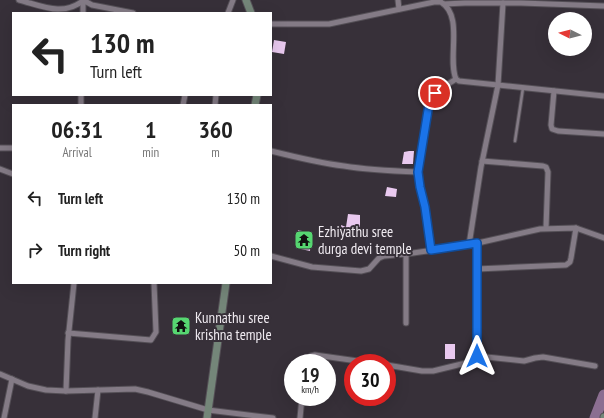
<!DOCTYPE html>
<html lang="en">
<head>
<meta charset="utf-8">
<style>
  body { margin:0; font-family:"PT Sans Narrow",sans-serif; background:#f6f6f6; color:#222; height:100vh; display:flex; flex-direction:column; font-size:15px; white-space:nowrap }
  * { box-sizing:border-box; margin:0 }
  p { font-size:13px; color:#767676 }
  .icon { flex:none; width:22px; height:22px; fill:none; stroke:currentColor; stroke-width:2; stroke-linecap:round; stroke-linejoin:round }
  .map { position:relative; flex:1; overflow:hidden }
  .details { position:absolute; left:12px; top:104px; width:260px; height:180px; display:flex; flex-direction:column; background:#fff; border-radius:0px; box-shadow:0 4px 16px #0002 }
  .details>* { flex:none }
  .banner { position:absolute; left:12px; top:12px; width:260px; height:84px; border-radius:0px; box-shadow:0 4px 16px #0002; background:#fff; color:#222; overflow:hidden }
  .needle { width:26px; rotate:276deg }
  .fabs { position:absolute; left:548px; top:12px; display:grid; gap:8px }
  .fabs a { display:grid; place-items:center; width:44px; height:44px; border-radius:50%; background:#fff; box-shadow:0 4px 16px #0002; font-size:20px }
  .speed { position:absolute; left:284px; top:354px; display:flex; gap:8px; font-size:20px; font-weight:700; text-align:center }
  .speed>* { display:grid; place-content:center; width:52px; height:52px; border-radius:50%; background:#fff; box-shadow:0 4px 16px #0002; line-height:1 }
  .speed small { font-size:10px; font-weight:400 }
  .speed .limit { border:6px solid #d22; background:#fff; color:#111 }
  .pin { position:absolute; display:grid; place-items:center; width:34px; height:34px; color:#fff; margin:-17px; border:2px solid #fff; border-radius:50%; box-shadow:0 1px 4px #0007 }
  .me { position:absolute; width:44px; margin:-22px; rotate:0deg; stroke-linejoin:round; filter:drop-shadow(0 0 3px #0008) }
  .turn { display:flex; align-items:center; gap:14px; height:84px; padding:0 12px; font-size:18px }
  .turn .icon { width:52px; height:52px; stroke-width:2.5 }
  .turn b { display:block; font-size:28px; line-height:34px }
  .eta { display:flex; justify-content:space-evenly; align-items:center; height:68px; text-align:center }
  .eta b { font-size:24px; font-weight:700; line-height:28px }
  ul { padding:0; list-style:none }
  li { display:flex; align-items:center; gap:12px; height:52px; padding:0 12px }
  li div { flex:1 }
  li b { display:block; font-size:15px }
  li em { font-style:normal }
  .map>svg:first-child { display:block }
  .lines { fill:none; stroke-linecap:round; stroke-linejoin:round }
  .river { stroke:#8b6e91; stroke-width:11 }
  .building { fill:#e9c9ef }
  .service-casing { stroke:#544f56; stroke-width:4.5 }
  .minor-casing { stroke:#544f56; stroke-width:7 }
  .secondary-casing { stroke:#544f56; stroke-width:9 }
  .service { stroke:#847b86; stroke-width:2.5 }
  .minor { stroke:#847b86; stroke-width:5 }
  .secondary { stroke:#748679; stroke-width:7 }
  .route-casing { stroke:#114b97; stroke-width:10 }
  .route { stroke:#1a73e8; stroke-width:7 }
  .labels { text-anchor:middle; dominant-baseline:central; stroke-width:4; stroke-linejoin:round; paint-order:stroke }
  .poi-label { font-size:15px; fill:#efeaf0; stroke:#373039; text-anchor:start }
</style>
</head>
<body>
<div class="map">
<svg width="604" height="418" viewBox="0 0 604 418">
  <rect width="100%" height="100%" fill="#373039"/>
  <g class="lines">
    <path class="river" d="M595 418 604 395"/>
  </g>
  <g class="building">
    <path d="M274 40 286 42 284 54 272 52Z"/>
    <path d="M409 151H414L413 164H402L404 152Z"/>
    <path d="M387 187 397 189 396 197 385 196Z"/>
    <path d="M348 214 360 215V227L356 229 355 233 342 231 341 225 346 227Z"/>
    <path d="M298 230 311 233 310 251 296 248Z"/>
    <rect x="445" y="344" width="10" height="15"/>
  </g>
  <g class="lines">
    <g class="service-casing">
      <path id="service" d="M515 141 523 88"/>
    </g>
    <g class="minor-casing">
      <g id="minor">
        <path d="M19 0C42 6 63 17 84 0"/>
        <path d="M398 0 399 9"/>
        <path d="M444 4 465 3H521L604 6"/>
        <path d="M83 13V0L92 5 133 13"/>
        <path d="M228 13 233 0"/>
        <path d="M271 24H329L434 2H441C464 16 447 58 456 79L459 81 604 96"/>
        <path d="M554 91 551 125 552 129 558 131 604 134"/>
        <path d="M81 105V95"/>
        <path d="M183 105 185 95"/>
        <path d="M215 105 216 95"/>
        <path d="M0 148H13"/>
        <path d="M271 151C295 157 319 163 344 166 368 170 393 171 418 172"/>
        <path d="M482 161 543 166 546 167 548 172 546 228"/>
        <path d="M0 169 13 174"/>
        <path d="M469 245 481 167 498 85 503 3"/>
        <path d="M431 250 425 207 420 187 418 172 429 105C434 91 445 86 456 79"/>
        <path d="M406 254V323"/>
        <path d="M271 256 312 267 361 271 369 269 379 258 384 256 406 254 469 245 540 229 576 228 604 238"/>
        <path d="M477 269 566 265 570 262 571 258 576 228"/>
        <path d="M68 333 151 340 156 332 154 283"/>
        <path d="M477 356 524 361 535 358 543 357 595 366"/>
        <path d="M307 363 311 356 315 355 372 363"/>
        <path d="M387 365 422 371H433L470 362 476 359 477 243"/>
        <path d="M0 374 28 386 46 390 66 391 135 389 148 392 208 410 273 418"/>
        <path d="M66 391 68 340 74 283"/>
        <path d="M4 418 12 379"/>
        <path d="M95 418 98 390"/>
        <path d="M300 418 302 397"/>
      </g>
    </g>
    <g class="secondary-casing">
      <g id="secondary">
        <path d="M246 0 251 13"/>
        <path d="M255 105 257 95"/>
        <path d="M207 418 226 283"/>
        <path d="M604 418V417"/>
      </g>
    </g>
    <use href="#service" class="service"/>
    <use href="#minor" class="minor"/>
    <use href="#secondary" class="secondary"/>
  </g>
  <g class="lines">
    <g class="route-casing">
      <path id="route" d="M435 93 429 104 418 172 420 187 425 207 431 250 477 243V356"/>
    </g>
    <use href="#route" class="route"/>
  </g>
  <defs>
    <g id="temple-square" transform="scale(1)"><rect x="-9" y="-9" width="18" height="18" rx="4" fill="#56d671" stroke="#373039"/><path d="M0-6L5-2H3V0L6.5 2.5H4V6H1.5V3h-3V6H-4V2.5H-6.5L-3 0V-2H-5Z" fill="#111"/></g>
  </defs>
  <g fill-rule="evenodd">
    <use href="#temple-square" x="304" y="240"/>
    <use href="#temple-square" x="181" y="326"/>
  </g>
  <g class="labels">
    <g class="poi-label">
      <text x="318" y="231">Ezhiyathu sree<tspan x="318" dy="17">durga devi temple</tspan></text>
      <text x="195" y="317">Kunnathu sree<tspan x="195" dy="17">krishna temple</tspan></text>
    </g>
  </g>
</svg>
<div class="fabs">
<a><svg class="needle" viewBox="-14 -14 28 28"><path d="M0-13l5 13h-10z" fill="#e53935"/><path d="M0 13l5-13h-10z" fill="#767676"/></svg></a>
</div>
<div class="speed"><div>19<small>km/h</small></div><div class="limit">30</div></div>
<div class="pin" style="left:435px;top:93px;background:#d93025"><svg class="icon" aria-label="arrive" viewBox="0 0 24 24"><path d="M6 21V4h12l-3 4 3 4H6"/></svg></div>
<svg class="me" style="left:477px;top:356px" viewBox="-20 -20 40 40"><path d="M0-17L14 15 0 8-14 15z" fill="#1a73e8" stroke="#fff" stroke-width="4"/></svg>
<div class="banner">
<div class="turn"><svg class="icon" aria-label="left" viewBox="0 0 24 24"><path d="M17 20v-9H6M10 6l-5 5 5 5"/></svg><div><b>130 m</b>Turn left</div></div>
</div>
<section class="details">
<div class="eta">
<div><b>06:31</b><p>Arrival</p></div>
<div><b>1</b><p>min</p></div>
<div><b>360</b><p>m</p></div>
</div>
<ul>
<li><svg class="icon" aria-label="left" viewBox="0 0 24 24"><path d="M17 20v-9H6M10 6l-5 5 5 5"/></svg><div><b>Turn left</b></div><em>130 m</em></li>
<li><svg class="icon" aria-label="right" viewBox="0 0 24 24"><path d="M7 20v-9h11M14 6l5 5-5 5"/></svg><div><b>Turn right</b></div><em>50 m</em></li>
</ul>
</section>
</div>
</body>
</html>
